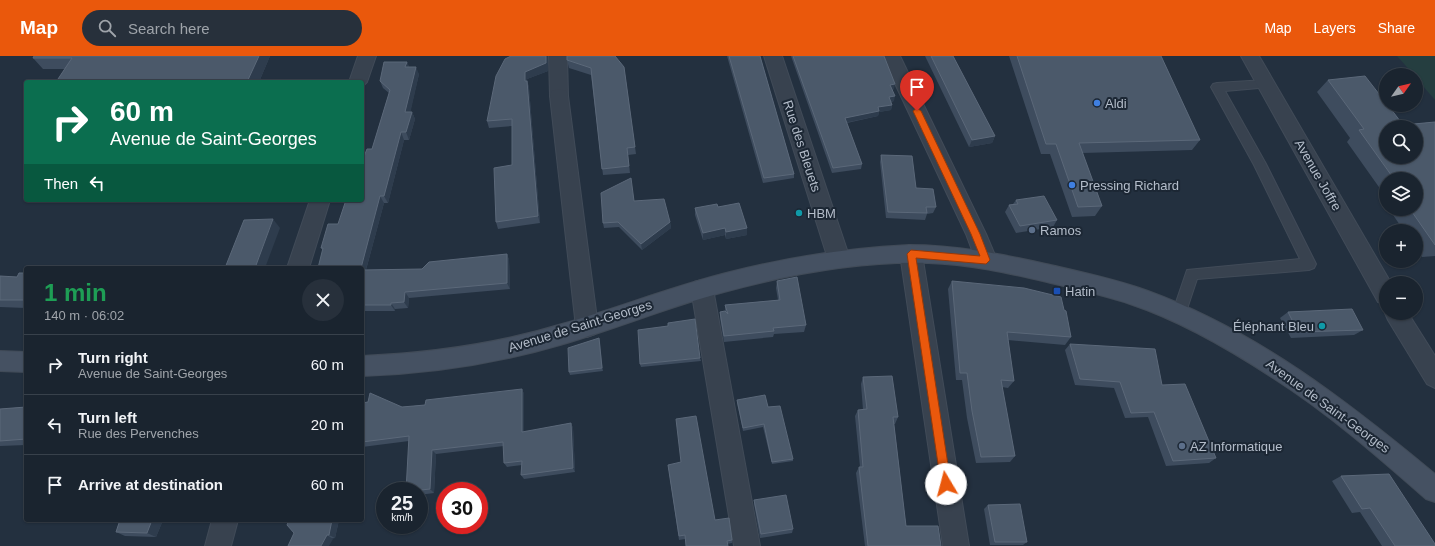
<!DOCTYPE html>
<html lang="en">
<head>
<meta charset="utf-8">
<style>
  body { margin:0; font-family:Arial,sans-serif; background:#27303b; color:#f1f3f6; height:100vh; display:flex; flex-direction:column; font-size:15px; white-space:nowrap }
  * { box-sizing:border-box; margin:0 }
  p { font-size:13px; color:#9fa4aa }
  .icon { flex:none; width:22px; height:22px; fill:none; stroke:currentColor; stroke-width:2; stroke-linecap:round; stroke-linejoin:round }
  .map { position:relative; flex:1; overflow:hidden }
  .side { position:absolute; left:24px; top:210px; width:340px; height:256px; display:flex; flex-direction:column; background:#1a242f; border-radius:4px; box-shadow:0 1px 3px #0004,0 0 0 1px #38414b }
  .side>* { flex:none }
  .guide { position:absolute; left:24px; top:24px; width:340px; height:122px; border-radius:4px; box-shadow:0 1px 3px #0004,0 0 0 1px #38414b; background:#0b6e4f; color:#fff; overflow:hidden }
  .needle { width:26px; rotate:56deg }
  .tools { position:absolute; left:1379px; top:12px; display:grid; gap:8px }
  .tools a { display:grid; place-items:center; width:44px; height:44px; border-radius:50%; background:#1a242f; box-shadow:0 1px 3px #0004,0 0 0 1px #38414b; font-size:20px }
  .speed { position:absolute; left:376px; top:426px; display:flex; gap:8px; font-size:20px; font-weight:700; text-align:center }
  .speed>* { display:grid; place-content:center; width:52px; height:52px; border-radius:50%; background:#1a242f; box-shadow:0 1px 3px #0004,0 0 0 1px #38414b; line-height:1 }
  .speed small { font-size:10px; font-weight:400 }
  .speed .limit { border:6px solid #d22; background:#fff; color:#111 }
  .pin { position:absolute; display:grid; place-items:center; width:34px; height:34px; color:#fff; margin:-41px -17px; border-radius:50% 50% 50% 0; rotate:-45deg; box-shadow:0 0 4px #0007 }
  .pin .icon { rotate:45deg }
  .me { position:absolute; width:44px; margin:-22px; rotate:352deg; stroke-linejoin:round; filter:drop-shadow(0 0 3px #0008) }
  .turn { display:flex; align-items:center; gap:14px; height:84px; padding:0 20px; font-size:18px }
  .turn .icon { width:52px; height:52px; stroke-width:2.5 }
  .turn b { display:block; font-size:28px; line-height:34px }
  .then { display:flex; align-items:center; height:38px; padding:0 20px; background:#0003; gap:8px; font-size:15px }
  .round { display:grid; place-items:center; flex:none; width:42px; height:42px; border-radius:21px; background:#27303b }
  .overview { display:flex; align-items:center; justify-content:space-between; height:68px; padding:0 20px }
  h1 { font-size:24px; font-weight:600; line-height:30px; color:#1e9e55 }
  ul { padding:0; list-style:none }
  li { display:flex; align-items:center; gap:12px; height:60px; padding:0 20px; border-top:1px solid #38414b }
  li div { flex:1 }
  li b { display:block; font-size:15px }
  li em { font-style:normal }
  header { display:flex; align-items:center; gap:24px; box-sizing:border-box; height:56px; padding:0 20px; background:#ea580c; color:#fff }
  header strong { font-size:19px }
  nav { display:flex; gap:22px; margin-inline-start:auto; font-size:14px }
  .search { width:280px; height:36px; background:#27303b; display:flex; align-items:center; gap:10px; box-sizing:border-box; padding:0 14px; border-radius:22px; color:#9fa4aa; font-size:15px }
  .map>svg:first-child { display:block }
  .green { fill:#253e40 }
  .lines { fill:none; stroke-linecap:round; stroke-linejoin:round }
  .service-casing { stroke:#414b58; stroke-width:2 }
  .pedestrian-casing { stroke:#414b58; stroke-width:2 }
  .minor-casing { stroke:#414b58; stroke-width:2 }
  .tertiary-casing { stroke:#414b58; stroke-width:2 }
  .secondary-casing { stroke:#414b58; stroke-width:2 }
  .service { fill:#38424f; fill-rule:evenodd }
  .pedestrian { fill:#38424f; fill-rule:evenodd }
  .minor { fill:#38424f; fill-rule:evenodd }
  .tertiary { fill:#38424f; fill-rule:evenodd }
  .secondary { fill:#455162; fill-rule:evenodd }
  .wall { fill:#3e4c5e }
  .shaded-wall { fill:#2e3c4d }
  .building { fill:#4b596a; stroke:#5b6879; fill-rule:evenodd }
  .route { fill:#ea580c; stroke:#983908 }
  .shop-dot { fill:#3f7fe0; stroke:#1c2734; stroke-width:1.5 }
  .culture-dot { fill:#0f9aa8; stroke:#1c2734; stroke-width:1.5 }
  .service-dot { fill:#5c6f8a; stroke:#1c2734; stroke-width:1.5 }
  .transit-dot { fill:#1a4fb4; stroke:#1c2734; stroke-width:1.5 }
  .labels { text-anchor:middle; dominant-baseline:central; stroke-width:4; stroke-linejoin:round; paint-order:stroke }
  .poi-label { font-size:13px; fill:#b4bdca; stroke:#1c2734; text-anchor:start }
  .street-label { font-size:13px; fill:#b4bdca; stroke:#1c2734 }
</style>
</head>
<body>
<header>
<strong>Map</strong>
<div class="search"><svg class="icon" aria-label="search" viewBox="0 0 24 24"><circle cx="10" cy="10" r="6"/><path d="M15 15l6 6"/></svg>Search here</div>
<nav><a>Map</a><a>Layers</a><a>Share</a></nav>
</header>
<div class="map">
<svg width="1435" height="490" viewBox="0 0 1435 490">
  <rect width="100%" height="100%" fill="#23303f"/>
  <path class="green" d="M1397 0H1435V44L1416 22V19H1414Z"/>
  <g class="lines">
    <g class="service-casing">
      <path id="service" d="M1266 24 1270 25 1272 28 1270 31 1225 35 1266 108 1316 208 1314 212 1309 214 1197 223 1184 262 1179 264 1174 262 1172 258 1187 214 1300 203 1254 109 1211 31 1213 28 1217 27Z"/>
    </g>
    <g class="pedestrian-casing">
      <path id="pedestrian" d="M549 0H567L568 40 565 45 559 46 553 45 550 40Z"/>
    </g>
    <g class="minor-casing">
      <g id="minor">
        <path d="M358 0H376L367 26 362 31V26H349Z"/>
        <path d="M764 0H782L850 203 847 209 839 212 831 209 828 203Z"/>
        <path d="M882 0H900L986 178 997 204 994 210 986 213 978 210 966 178Z"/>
        <path d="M559 33 566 35 568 40 598 271 595 278 587 281 579 278 576 271 550 40 552 35Z"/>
        <path d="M310 144H330L309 212H287Z"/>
        <path d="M911 189 919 192 922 198 969 490H943L900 198 903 192Z"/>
        <path d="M702 224 710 226 713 233 760 490H734L691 233 694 226Z"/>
        <path d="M212 464H238L231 490H205Z"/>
      </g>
    </g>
    <g class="tertiary-casing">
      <g id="tertiary">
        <path d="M1241 0H1259L1391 227H1386V248L1378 246Z"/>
        <path d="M1386 255V257H1408L1435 300V332L1427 328 1388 264 1385 257Z"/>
      </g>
    </g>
    <g class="secondary-casing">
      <g id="secondary">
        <path d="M909 189C956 189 1001 198 1046 208 1081 216 1115 223 1148 235 1257 275 1347 345 1435 418V446L1426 443C1377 400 1328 357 1273 322 1229 293 1181 265 1130 248 1103 239 1075 233 1047 226 1008 217 969 208 928 207 860 205 790 218 724 236 668 251 615 273 560 289 495 308 429 318 362 320V300C430 297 497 288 562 268 618 252 673 230 730 216 789 201 848 192 909 189Z"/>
        <path d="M0 295 26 296V316L0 315Z"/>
      </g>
    </g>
    <use href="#service" class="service"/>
    <use href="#pedestrian" class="pedestrian"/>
    <use href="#minor" class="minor"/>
    <use href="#tertiary" class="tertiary"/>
    <use href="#secondary" class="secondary"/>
  </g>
  <g class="wall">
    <path d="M34 0H270L259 26H56L65 13H43L33 2Z"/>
    <path d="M511 0H548V15L527 23 529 32 540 167 498 173 496 166 512 109V70L489 72 487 65Z"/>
    <path d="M727 0H760L794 118V122L763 127Z"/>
    <path d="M791 0H884L894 33 892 34 894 45 891 46 892 49 891 54 879 56 878 60 847 67 862 108 861 113 832 117Z"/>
    <path d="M925 0H953L995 80 992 87 969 91Z"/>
    <path d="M1009 0H1161L1200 84 1192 94 1082 97 1102 150 1095 160 1072 161 1050 98H1041Z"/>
    <path d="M567 4 624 11 636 98 628 99 630 117 603 119 591 19 569 12Z"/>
    <path d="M407 6 409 11 419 18 410 56H412L415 63 409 84H404L388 147H384L366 214 422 213 507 198 509 204 510 233 409 242 408 252 395 253V255H362V212L323 194 321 192 338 168 362 144 363 103 372 93 389 37 383 32 380 25Z"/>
    <path d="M1328 24 1403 69 1435 66V200L1422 201 1416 193V175H1404L1389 153H1416V123H1386V141L1347 86 1350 82 1317 36Z"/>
    <path d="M881 99 936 151 933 157 927 158 925 164 886 162 880 106Z"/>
    <path d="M1016 144 1057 164 1053 171 1016 177 1005 156 1009 149 1013 148Z"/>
    <path d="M634 145 670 166 671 172 642 194 619 171 604 172 603 167Z"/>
    <path d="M718 151 747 179 726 183 725 179 703 184 695 159V152Z"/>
    <path d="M26 217V252L0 251V220L17 221Z"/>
    <path d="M777 225 806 269 804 276 774 278 773 281 724 286 720 262V256L725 255V249L778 244 776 232Z"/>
    <path d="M952 225 1064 254 1071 281 1065 289 1008 284 1014 325 1008 332 1002 331 1015 400 1010 406 976 407 967 362 962 324H956L948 233Z"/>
    <path d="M1288 256 1363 274 1354 279 1291 282 1280 262Z"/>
    <path d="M599 282 603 315 570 319 569 316Z"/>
    <path d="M1070 288 1162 329 1216 402 1209 407 1166 410 1148 361 1125 362 1114 332 1075 329 1065 294Z"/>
    <path d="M700 302 701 305 641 311 640 308Z"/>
    <path d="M863 321 898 361 895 368H894L906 470 941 490H865L856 417 859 411H860L855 360 858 354H863L861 328Z"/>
    <path d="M522 333 524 338V376L571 367 573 372 575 416 524 423 521 419 522 409 507 411 504 407V390L436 398 434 437 419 439V435H406L409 385 362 391V347L402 351 425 349Z"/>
    <path d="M737 344 768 351 793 403V405L772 408 763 371 743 375 737 347Z"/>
    <path d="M26 351V389L0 390V353Z"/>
    <path d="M668 409 732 484V487L727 488 685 483 679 484Z"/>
    <path d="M1341 420 1435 490H1382L1360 456 1352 457 1332 425Z"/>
    <path d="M754 444 793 473 792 477 760 482 754 448Z"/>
    <path d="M988 449 1027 486 1023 489H990L984 453Z"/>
    <path d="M120 464H163L156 481 125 480 116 476Z"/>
    <path d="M339 464 335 482 288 490Z"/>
  </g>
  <g class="shaded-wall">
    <path d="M259 0H270L259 26H247Z"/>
    <path d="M546 0H548V15L527 23V32L525 25V16Z"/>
    <path d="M407 6 410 13 405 11Z"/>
    <path d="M416 11 419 18 409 63 405 56Z"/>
    <path d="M527 25 529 32 540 167 538 160Z"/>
    <path d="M895 28 894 33 889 34 890 29Z"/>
    <path d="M895 40 894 45 888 46 889 41Z"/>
    <path d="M892 49 891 54 879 56 878 60 844 67 845 62 878 51Z"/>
    <path d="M412 56 415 63 409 84 406 76Z"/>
    <path d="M401 76 404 84 388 147 384 140Z"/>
    <path d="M995 80 992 87 969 91 972 84Z"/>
    <path d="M380 140 384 147 364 221 362 217V212H361Z"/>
    <path d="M273 163 280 172 265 212H255Z"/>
    <path d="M670 166 671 172 642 194 641 188Z"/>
    <path d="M725 172V179L703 184V177Z"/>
    <path d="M747 172V179L726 183V176Z"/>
    <path d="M507 198 509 204 510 233 507 227Z"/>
    <path d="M405 236 409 242 408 252 404 246Z"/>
    <path d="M391 247 395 253V255L391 249Z"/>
    <path d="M599 282 600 285 603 315 602 312Z"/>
    <path d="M522 333 524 338V381L522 376Z"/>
    <path d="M571 367 573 372 575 416 573 412Z"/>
    <path d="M432 394 436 398 434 437 430 433Z"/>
    <path d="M152 464H163L156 481 147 477Z"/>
    <path d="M332 464H339L335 482 329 479Z"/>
    <path d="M327 479 333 483 329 490H321Z"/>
  </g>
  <g class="building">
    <path d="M34 0H259L247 26H56L72 2H33Z"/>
    <path d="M511 0H546V7L525 16V25H527L538 160 496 166 494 112 512 109V63L487 65 496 20 505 3Z"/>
    <path d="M567 0H615L624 11 635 91 627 92 629 110 602 113 591 12 567 4Z"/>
    <path d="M729 0H760L794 118 764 122Z"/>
    <path d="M793 0H884L895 28 890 29 895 40 889 41 892 49 878 51 879 55 845 62 862 108 833 112Z"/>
    <path d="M931 0H953L995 80 972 84Z"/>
    <path d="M1017 0H1161L1200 84 1079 87 1102 150 1078 151 1056 88H1046Z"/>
    <path d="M384 6H407L405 11H416L405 56H412L406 76H401L384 140H380L361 212H318L323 192H321L328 168H338L346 144H362V103H363L367 93H372L390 34 380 25Z"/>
    <path d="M1365 20 1386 47V49H1388L1403 69 1435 66V189L1410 153H1416V123H1394L1359 74 1364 73 1328 24ZM1386 71H1416V101H1386Z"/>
    <path d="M881 99 912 100 916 132 933 133 936 151H926L927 157 888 156Z"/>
    <path d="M631 122 634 145 664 143 670 166 641 188 618 166 603 167 601 137Z"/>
    <path d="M1044 140 1057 164 1020 170 1009 149 1018 148 1016 144Z"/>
    <path d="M739 147 747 172 726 176 725 172 703 177 695 152 717 148 718 151Z"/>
    <path d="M273 163 255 212H225L244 164Z"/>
    <path d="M507 198V227L405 236 404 246 391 247V249H362V214L422 213 429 206Z"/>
    <path d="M19 217H26V244H0V220L17 221Z"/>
    <path d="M797 221 806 269 773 272 774 275 724 280 720 256 725 255 728 258 725 249 780 244 777 225Z"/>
    <path d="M952 225 1024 232 1061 241 1064 254 1066 255 1071 281 1007 276 1014 325 1001 324 1015 400 981 401 972 355 967 317H960Z"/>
    <path d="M1352 253 1363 274 1298 276 1288 256Z"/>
    <path d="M695 263 700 302 640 308 638 274 668 270V267Z"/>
    <path d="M599 282 602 312 569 316 568 292Z"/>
    <path d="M1070 288 1155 293 1162 329 1185 328 1216 402 1173 405 1154 356 1131 357 1120 326 1080 323Z"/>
    <path d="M892 320 898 361H893L906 470H938L941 490H868L859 411H863L858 354 867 353 863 321Z"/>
    <path d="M522 333V376L571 367 573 412 521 419 522 405 504 407 503 386 432 394 430 433 413 435H406L409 380 362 386V347L368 346 370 337 402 351 425 349 426 344Z"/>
    <path d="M765 339 768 351 780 350 793 403 772 406 764 368 743 372 737 344Z"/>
    <path d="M26 351V383L0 385V353Z"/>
    <path d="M696 360 715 464 729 462 732 484 727 485 728 490H686L685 479 679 480 668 409 681 406 676 363Z"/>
    <path d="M1389 418 1435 488V490H1395L1370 452 1362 453 1341 420Z"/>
    <path d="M786 439 793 473 761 478 754 444Z"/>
    <path d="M1020 448 1027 486H995L988 449Z"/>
    <path d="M120 464H152L147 477 116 476Z"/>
    <path d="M289 464H332L329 479H327L321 490H288L294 477 287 469Z"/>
  </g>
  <path class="route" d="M917 52 921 55 980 178 990 204 986 208 916 202 951 428 950 431 946 433 942 431 941 428 907 198 911 194 980 200 971 178 913 55Z"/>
  <g class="shop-dot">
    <circle cx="1097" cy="47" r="4"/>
    <circle cx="1072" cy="129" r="4"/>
  </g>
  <g class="culture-dot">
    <circle cx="799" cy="157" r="4"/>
    <circle cx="1322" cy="270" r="4"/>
  </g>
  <g class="service-dot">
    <circle cx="1032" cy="174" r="4"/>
    <circle cx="1182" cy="390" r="4"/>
  </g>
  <rect class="transit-dot" x="1053" y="231" width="8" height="8" rx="2"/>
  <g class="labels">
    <g class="poi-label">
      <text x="1105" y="47">Aldi</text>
      <text x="1080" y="129">Pressing Richard</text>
      <text x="807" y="157">HBM</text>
      <text x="1040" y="174">Ramos</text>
      <text x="1065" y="235">Hatin</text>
      <text x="1314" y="270" text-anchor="end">Éléphant Bleu</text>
      <text x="1190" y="390">AZ Informatique</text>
    </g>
    <g class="street-label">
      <text transform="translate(802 90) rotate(72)">Rue des Bleuets</text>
      <text transform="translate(1318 119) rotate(60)">Avenue Joffre</text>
      <text transform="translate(580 270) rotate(-17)">Avenue de Saint-Georges</text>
      <text transform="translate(1328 350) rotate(36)">Avenue de Saint-Georges</text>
    </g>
  </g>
</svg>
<div class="tools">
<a><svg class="needle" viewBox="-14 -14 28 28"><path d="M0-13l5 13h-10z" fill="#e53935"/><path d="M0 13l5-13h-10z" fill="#9fa4aa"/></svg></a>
<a><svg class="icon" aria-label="search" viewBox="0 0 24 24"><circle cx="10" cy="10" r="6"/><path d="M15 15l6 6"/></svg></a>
<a><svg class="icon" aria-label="layers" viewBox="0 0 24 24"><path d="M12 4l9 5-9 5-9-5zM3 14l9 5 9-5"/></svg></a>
<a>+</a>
<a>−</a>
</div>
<div class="speed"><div>25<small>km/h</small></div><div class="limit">30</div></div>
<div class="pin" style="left:917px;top:55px;background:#d93025"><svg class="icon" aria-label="arrive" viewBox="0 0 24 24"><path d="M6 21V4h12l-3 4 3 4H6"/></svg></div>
<svg class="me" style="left:946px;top:428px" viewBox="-20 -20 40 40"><circle r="19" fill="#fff"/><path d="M0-13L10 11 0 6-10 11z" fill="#ea580c"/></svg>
<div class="guide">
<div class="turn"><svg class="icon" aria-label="right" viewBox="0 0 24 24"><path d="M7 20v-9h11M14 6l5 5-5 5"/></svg><div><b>60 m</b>Avenue de Saint-Georges</div></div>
<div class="then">Then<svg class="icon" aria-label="left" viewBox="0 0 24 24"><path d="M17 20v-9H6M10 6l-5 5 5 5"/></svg></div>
</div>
<section class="side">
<div class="overview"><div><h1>1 min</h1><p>140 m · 06:02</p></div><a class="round"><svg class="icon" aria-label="close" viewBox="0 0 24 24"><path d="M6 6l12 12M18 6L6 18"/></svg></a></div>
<ul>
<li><svg class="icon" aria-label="right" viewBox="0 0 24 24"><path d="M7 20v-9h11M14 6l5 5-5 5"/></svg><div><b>Turn right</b><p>Avenue de Saint-Georges</p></div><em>60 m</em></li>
<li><svg class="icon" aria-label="left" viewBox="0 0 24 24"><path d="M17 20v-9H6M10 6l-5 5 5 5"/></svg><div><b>Turn left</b><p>Rue des Pervenches</p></div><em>20 m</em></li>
<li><svg class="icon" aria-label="arrive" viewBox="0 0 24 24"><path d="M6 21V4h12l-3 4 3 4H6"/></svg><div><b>Arrive at destination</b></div><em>60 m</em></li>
</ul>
</section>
</div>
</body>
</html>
